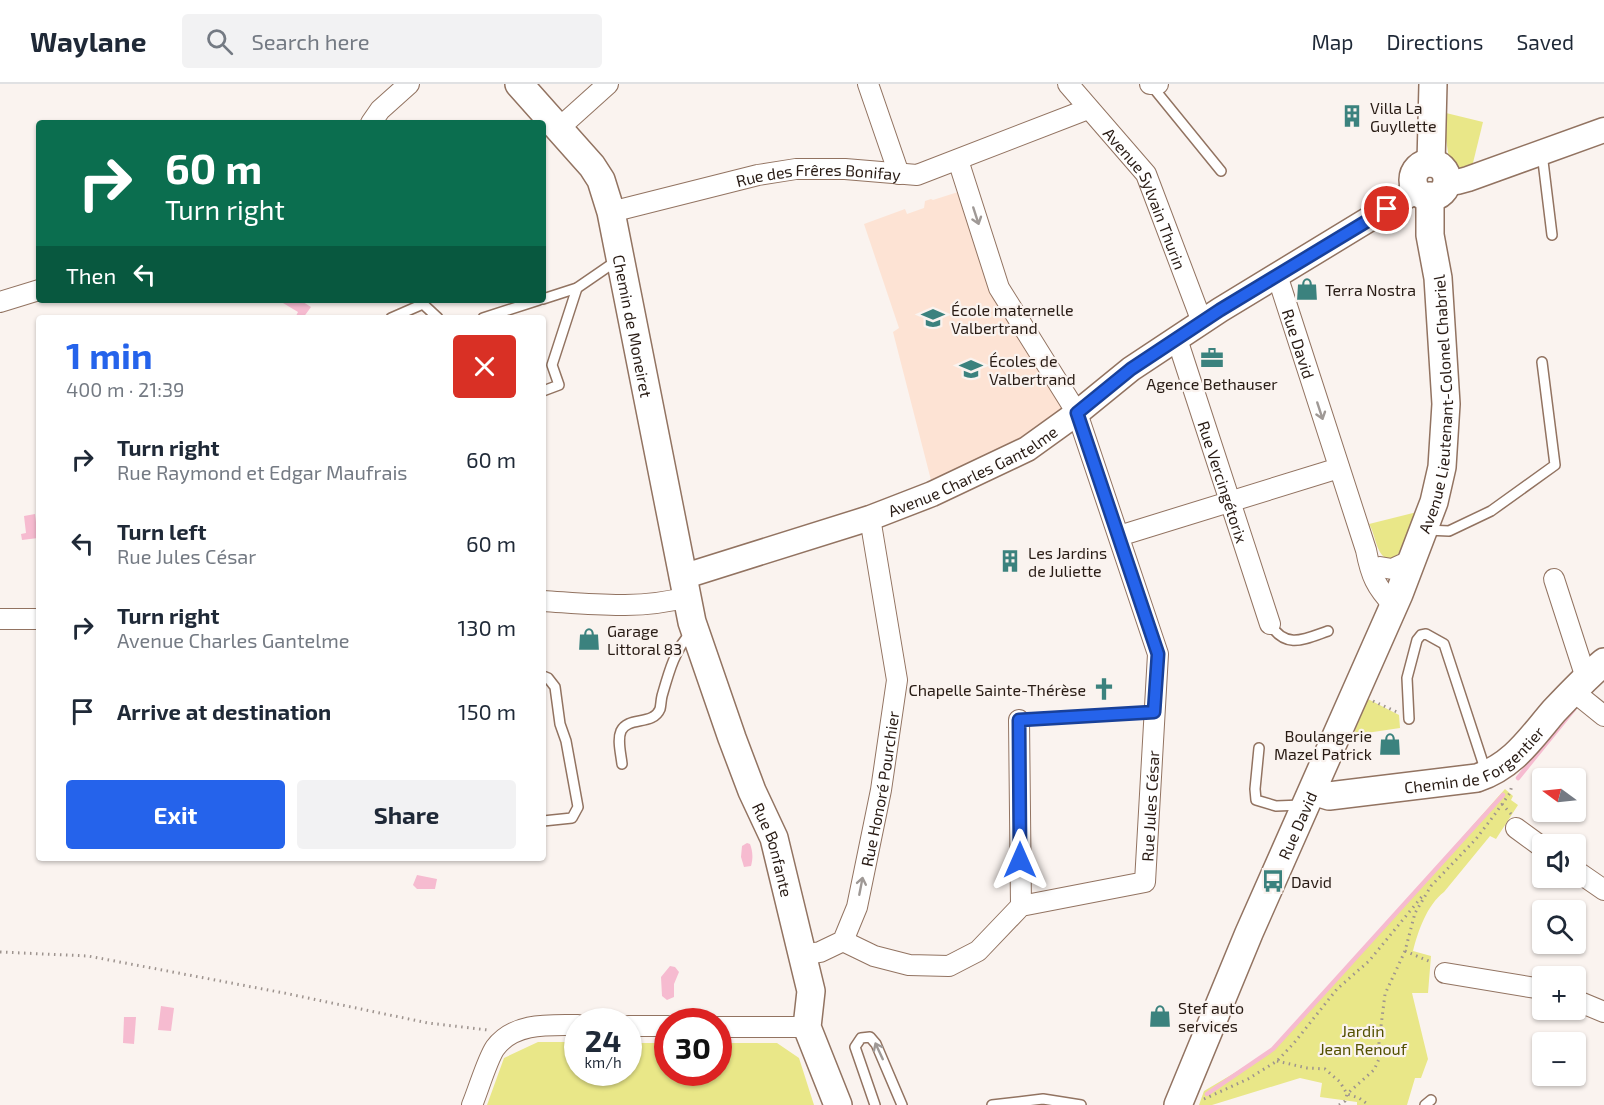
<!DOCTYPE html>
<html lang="en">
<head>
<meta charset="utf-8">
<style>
  body { margin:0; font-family:"Exo 2",sans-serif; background:#f2f2f3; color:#1f2937; height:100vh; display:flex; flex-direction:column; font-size:22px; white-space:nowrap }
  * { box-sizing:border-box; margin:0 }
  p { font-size:20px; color:#747a83 }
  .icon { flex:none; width:33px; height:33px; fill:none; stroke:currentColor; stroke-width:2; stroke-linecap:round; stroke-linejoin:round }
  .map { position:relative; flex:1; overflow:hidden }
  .drawer { position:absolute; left:36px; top:231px; width:510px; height:546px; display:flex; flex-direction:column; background:#fff; border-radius:6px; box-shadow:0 2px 4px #0004 }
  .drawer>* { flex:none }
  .hud { position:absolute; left:36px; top:36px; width:510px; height:183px; border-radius:6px; box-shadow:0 2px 4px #0004; background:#0b6e4f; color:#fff; overflow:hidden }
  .needle { width:39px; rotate:285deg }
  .fabs { position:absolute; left:1532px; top:684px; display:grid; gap:12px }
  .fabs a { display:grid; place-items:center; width:54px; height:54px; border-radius:6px; background:#fff; box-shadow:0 2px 4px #0004; font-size:30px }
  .speed { position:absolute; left:564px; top:924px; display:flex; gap:12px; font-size:30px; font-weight:700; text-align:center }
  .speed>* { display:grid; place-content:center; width:78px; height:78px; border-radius:50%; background:#fff; box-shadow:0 2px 4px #0004; line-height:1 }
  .speed small { font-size:15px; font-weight:400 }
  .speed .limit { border:9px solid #d22; background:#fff; color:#111 }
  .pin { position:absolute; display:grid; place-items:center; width:51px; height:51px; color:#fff; margin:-26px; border:3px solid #fff; border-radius:50%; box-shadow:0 2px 6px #0007 }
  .me { position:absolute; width:66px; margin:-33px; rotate:0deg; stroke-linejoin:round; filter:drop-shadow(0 0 4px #0008) }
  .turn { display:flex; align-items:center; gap:21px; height:126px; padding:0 30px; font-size:27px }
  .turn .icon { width:78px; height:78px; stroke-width:2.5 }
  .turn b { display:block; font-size:42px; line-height:51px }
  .then { display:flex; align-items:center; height:57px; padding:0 30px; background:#0003; gap:12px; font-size:22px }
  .round { display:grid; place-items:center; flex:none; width:63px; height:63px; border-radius:6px; background:#f2f2f3 }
  .summary { display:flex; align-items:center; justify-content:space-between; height:102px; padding:0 30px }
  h1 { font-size:36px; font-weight:700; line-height:45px; color:#2563eb }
  .action { display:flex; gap:12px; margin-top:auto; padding:12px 30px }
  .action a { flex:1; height:69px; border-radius:6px; background:#2563eb; color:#fff; font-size:24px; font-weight:700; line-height:69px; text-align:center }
  .action a+a { background:#f2f2f3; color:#1f2937 }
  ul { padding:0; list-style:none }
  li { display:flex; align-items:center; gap:18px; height:84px; padding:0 30px }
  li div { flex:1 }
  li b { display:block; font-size:22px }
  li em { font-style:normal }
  header { display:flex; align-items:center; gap:36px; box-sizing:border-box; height:84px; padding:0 30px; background:#fff; border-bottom:2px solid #e0e1e3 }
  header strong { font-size:28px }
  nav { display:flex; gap:33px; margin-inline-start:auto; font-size:21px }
  .search { width:420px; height:54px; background:#f2f2f3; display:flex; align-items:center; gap:15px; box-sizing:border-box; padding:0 21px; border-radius:6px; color:#747a83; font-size:22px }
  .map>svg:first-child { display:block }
  .built { fill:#fde3d4 }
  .green { fill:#e9e788 }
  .water { fill:#f6bbd0 }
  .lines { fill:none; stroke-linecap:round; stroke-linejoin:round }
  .stream { stroke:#f6bbd0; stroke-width:4.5 }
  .service-casing { stroke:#927361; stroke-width:12 }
  .minor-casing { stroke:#927361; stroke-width:22 }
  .tertiary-casing { stroke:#927361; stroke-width:27 }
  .secondary-casing { stroke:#927361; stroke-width:30 }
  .path { stroke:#9d938e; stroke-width:3; stroke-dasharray:1.5 4.5; stroke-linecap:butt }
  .service { stroke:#fff; stroke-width:9 }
  .minor { stroke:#fff; stroke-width:20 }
  .tertiary { stroke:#fff; stroke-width:24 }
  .secondary { stroke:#fff; stroke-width:27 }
  .oneway { stroke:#9f9996 }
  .route-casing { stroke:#184099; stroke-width:15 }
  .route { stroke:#2563eb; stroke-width:10 }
  .labels { text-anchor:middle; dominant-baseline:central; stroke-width:4.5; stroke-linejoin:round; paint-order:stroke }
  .poi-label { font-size:16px; fill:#291c15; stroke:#faf3ef; text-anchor:start }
  .street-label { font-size:16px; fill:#291c15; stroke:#faf3ef }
  .park-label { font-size:16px; fill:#535000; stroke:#faf3ef }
</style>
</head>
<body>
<header>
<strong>Waylane</strong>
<div class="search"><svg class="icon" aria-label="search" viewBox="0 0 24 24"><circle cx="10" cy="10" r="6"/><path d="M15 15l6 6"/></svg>Search here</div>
<nav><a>Map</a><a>Directions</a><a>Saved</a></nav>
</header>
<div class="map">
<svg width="1604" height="1021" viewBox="0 0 1604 1021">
  <rect width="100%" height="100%" fill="#faf3ef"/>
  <path class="built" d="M958 108 967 133 1062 321 1060 330 1022 358 932 400 893 248 899 244 864 140 905 125 907 130 924 124 925 117 931 115 933 116Z"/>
  <g class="green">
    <path d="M1446 29 1483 38 1471 87 1457 82 1449 75 1446 55Z"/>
    <path d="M1417 428C1413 438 1399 490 1382 471 1375 462 1375 450 1369 440Z"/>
    <path d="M1368 615 1399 631 1400 644 1353 651Z"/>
    <path d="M1505 705 1513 712 1511 716 1518 721 1496 755 1490 752 1444 808C1427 821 1418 847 1413 867L1431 872 1428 909H1412L1428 975 1421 994H1415L1407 1021H1357V1018L1320 1013 1322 999 1300 994 1212 1021H1199L1204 1007 1275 965Z"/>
    <path d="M538 958H577L578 988H628L629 959H667L668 988H718L719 959H777L799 974 814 1021H487L504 974Z"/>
  </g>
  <g class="water">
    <path d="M285 216H300L311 223 303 234 296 232 298 228 283 219Z"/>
    <path d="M35 430 38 454 22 456 21 450 26 449 24 432Z"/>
    <path d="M747 759 750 760C753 768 753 775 751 782L744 783 741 773 742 762Z"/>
    <path d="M417 791 437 795 435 805H417L413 801Z"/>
    <path d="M670 882 675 883 679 888 674 900V913L667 916 662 912 661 893Z"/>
    <path d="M161 922 174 924 171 947 158 946Z"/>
    <path d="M124 933H136L134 960 123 959Z"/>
  </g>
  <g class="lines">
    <g class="stream">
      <path d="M1518 694 1574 625"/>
      <path d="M1207 1010 1273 965 1503 711"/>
    </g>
    <g class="service-casing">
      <g id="service">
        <path d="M1151 1 1221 87"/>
        <path d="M1542 69 1552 151"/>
        <path d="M543 215 577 204 609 182 619 179"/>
        <path d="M391 234 423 220 438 234"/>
        <path d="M483 234 539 216"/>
        <path d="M543 307 559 301 552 281 577 204"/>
        <path d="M1427 446 1449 447 1491 427 1555 381 1542 278"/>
        <path d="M1270 540C1286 566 1305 555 1328 547"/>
        <path d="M543 592 548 594 555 603 560 640 566 657 578 723 572 734 543 737"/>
        <path d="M1409 635 1407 594 1417 556 1421 551 1426 550 1444 560 1486 688"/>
        <path d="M1019 636 1154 628"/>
        <path d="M1259 664 1255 705 1256 716 1276 722 1302 721"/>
        <path d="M622 680C621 670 617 656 621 647 628 632 653 642 660 625 661 621 661 616 662 612 668 591 675 564 691 549"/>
        <path d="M875 1021 855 963 861 954 870 953 876 960 902 1021"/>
        <path d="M992 1021 1043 1015 1081 1021"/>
        <path d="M1425 1021 1431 1016"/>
      </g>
    </g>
    <g class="minor-casing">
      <g id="minor">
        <path d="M868 0 899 90"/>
        <path id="s1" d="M1068 0 1146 90 1202 238"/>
        <path d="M1150 0H1158"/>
        <path d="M371 39 380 26 409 0"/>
        <path d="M558 45 608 0"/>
        <path id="s2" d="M611 128 758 91 796 85H845L917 91 1088 25"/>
        <path id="s3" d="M1277 191 1366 466C1371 492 1376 503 1394 522"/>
        <path d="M0 218 39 206"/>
        <path id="s4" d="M1177 255 1270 540"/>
        <path d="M1119 452 1339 384"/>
        <path d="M1380 483 1392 485 1414 475"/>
        <path d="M1554 495 1586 594"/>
        <path d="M543 517C591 520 640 526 687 513"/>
        <path d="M0 535H39"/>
        <path d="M1573 607 1604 632"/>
        <path d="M1019 636 1021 822"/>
        <path d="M1516 744 1542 763"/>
        <path d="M1575 786 1604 806"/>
        <path id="s5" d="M843 857 874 872 909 881 949 882 978 867 1021 822 1145 798 1158 570 1077 329 999 204 958 76"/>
        <path id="s6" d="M802 871 820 868 843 857 857 823 881 706 897 596 870 434"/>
        <path d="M1445 889 1542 905"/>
        <path d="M1575 916 1604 928"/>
        <path d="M628 942H668"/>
        <path d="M718 943H807"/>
        <path d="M472 1021C478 1007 487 976 495 964 514 938 550 941 578 941"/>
      </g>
    </g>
    <g class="tertiary-casing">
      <g id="tertiary">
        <path d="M1447 96 1457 98 1468 95 1604 46"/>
        <path id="s7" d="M682 493 870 434 932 410 1027 365 1077 329 1131 285 1220 226 1417 106"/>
      </g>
    </g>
    <g class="secondary-casing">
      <g id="secondary">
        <path id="s8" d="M519 0 592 82 601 96 611 128 692 538 732 654 752 707 774 754 811 907 807 943 838 1021"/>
        <path d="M1431 79 1433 0"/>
        <circle cx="1430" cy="96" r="17"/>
        <path id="s9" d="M1313 707 1329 712 1477 694C1513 682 1530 655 1554 627 1570 610 1586 593 1604 578"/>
        <path id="s10" d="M1178 1021 1249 849 1399 510 1434 418 1442 383 1446 320 1438 194 1430 151V112"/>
      </g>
    </g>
    <g class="path">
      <path d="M1373 617 1397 628"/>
      <path d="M1502 720 1511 730"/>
      <path d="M1405 867 1431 878"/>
      <path d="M0 868 88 872 284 909 428 939 488 946"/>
      <path d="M1277 977 1307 984 1325 985 1340 998 1347 1010 1359 1014 1369 1021"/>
      <path d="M1204 1015 1248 995 1277 977 1294 959 1337 905 1369 877 1424 810"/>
      <path d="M1339 1021 1345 1017 1347 1010 1374 986 1379 975V958L1385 910 1405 867 1415 829 1431 802 1476 755 1495 730 1510 709 1512 701"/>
    </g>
    <use href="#service" class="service"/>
    <use href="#minor" class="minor"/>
    <use href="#tertiary" class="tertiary"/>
    <use href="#secondary" class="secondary"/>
  </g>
  <defs><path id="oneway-shaft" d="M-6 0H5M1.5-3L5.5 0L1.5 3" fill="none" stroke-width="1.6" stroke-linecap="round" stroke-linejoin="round" transform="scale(1.5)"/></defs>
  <g class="oneway">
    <use href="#oneway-shaft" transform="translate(976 132) rotate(72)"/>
    <use href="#oneway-shaft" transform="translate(1320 327) rotate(72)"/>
    <use href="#oneway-shaft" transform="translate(861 802) rotate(-79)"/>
    <use href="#oneway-shaft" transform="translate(879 967) rotate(-115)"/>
  </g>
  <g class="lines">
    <g class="route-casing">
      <path id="route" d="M1020 776 1019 636 1154 628 1158 570 1077 329 1131 285 1220 226 1387 125"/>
    </g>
    <use href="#route" class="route"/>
  </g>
  <defs>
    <g id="building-bare" transform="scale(1.8)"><path d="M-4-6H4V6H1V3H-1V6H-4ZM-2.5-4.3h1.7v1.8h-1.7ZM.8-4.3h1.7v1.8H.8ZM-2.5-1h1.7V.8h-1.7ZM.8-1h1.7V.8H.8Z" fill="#3b827e" stroke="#faf3ef" stroke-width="2.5" paint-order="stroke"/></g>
    <g id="shop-bare" transform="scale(1.8)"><path d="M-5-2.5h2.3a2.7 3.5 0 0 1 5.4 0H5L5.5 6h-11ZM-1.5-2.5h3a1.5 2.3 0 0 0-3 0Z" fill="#3b827e" stroke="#faf3ef" stroke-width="2.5" paint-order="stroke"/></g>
    <g id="school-bare" transform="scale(1.8)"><path d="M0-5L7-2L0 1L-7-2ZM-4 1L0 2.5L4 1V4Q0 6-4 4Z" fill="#3b827e" stroke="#faf3ef" stroke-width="2.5" paint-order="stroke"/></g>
    <g id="office-bare" transform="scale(1.8)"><path d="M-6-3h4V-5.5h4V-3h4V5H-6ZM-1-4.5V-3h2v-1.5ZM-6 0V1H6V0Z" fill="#3b827e" stroke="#faf3ef" stroke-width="2.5" paint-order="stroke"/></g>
    <g id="church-bare" transform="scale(1.8)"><path d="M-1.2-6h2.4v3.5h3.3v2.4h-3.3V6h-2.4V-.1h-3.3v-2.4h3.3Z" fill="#3b827e" stroke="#faf3ef" stroke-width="2.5" paint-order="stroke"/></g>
    <g id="bus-bare" transform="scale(1.8)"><path d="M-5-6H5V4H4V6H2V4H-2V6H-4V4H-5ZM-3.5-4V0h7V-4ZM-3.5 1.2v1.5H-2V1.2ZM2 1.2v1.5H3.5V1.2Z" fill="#3b827e" stroke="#faf3ef" stroke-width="2.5" paint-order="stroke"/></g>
  </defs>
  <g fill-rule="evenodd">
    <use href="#building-bare" x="1352" y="32"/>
    <use href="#shop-bare" x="1307" y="205"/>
    <use href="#school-bare" x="933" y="234"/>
    <use href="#office-bare" x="1212" y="274"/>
    <use href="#school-bare" x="971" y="285"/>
    <use href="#building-bare" x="1010" y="477"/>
    <use href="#shop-bare" x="589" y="555"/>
    <use href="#church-bare" x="1104" y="605"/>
    <use href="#shop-bare" x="1390" y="660"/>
    <use href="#bus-bare" x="1273" y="797"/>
    <use href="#shop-bare" x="1160" y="932"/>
  </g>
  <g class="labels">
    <g class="poi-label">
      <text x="1370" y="23">Villa La<tspan x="1370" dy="18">Guyllette</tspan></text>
      <text x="1325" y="205">Terra Nostra</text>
      <text x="951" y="225">École maternelle<tspan x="951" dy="18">Valbertrand</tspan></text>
      <text x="989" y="276">Écoles de<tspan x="989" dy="18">Valbertrand</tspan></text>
      <text x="1212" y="299" text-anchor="middle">Agence Bethauser</text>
      <text x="1028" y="468">Les Jardins<tspan x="1028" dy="18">de Juliette</tspan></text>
      <text x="607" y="546">Garage<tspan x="607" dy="18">Littoral 83</tspan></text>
      <text x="1086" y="605" text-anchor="end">Chapelle Sainte-Thérèse</text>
      <text x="1372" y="651" text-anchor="end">Boulangerie<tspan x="1372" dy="18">Mazel Patrick</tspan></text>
      <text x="1291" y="797">David</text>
      <text x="1178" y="923">Stef auto<tspan x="1178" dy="18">services</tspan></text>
    </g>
    <g class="street-label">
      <text stroke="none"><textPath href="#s2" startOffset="212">Rue des Frêres Bonifay</textPath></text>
      <text stroke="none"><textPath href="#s1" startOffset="140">Avenue Sylvain Thurin</textPath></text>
      <text stroke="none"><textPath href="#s8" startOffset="276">Chemin de Moneiret</textPath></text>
      <text stroke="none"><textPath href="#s3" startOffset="72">Rue David</textPath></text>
      <text stroke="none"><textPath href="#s10" startOffset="753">Avenue Lieutenant-Colonel Chabriel</textPath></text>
      <text stroke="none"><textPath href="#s7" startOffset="310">Avenue Charles Gantelme</textPath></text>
      <text stroke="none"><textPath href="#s4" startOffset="150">Rue Vercingétorix</textPath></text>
      <text stroke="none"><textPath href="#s9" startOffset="170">Chemin de Forgentier</textPath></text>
      <text stroke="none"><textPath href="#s6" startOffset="201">Rue Honoré Pourchier</textPath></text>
      <text stroke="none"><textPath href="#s5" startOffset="408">Rue Jules César</textPath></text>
      <text stroke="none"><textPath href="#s10" startOffset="304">Rue David</textPath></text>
      <text stroke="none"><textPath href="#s8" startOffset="820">Rue Bonfante</textPath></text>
    </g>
    <g class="park-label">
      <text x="1363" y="946">Jardin<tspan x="1363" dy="18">Jean Renouf</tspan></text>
    </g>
  </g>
</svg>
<div class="fabs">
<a><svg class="needle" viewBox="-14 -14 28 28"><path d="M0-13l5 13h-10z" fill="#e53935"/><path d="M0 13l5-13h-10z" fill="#747a83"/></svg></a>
<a><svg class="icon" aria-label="sound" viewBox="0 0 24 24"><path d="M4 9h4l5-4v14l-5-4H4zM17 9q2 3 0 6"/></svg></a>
<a><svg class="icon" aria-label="search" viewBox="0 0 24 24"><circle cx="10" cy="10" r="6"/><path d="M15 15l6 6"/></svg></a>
<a>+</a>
<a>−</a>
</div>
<div class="speed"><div>24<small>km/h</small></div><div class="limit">30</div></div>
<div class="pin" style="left:1387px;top:125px;background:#d93025"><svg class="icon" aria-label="arrive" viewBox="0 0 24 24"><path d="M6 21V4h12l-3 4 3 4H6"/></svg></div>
<svg class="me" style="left:1020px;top:776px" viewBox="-20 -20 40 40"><path d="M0-17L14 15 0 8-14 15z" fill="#2563eb" stroke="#fff" stroke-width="4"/></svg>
<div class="hud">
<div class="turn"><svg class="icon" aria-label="right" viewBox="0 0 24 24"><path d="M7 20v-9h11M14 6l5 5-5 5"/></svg><div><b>60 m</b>Turn right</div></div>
<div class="then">Then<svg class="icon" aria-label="left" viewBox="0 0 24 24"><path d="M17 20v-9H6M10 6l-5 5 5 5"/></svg></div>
</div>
<section class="drawer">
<div class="summary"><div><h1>1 min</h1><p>400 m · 21:39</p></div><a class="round" style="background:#d93025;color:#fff"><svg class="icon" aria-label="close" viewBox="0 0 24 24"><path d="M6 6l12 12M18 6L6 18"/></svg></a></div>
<ul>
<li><svg class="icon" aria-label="right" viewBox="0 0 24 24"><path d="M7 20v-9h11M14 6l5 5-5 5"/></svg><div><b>Turn right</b><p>Rue Raymond et Edgar Maufrais</p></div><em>60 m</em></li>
<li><svg class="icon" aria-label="left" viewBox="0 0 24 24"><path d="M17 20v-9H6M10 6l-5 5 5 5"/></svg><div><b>Turn left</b><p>Rue Jules César</p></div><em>60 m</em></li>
<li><svg class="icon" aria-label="right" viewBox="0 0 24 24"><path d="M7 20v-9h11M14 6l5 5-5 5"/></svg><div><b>Turn right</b><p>Avenue Charles Gantelme</p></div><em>130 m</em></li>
<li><svg class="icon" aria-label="arrive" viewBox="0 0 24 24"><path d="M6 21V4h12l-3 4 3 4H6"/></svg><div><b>Arrive at destination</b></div><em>150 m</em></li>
</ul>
<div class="action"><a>Exit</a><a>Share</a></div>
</section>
</div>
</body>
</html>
